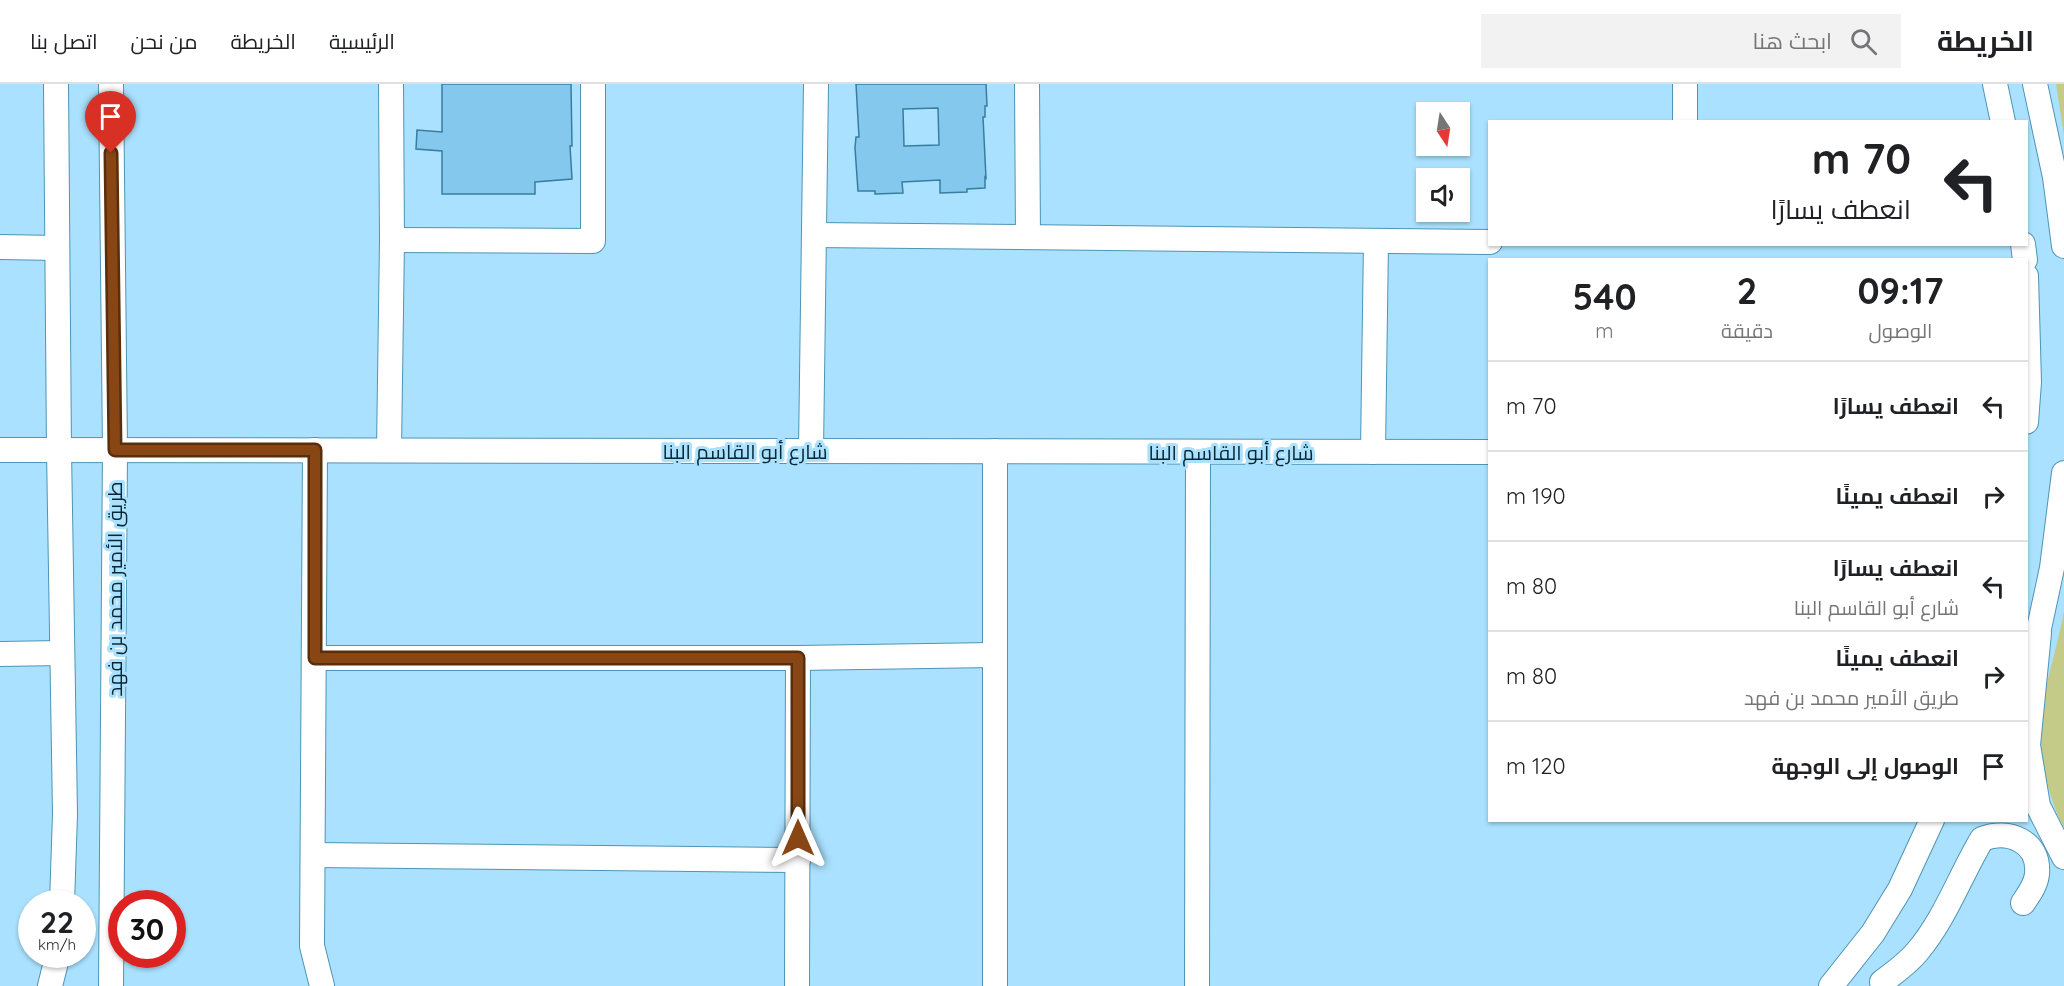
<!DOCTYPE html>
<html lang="ar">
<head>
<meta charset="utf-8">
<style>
  body { margin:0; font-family:Quicksand,Cairo,sans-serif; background:#f2f2f2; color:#202124; direction:rtl; height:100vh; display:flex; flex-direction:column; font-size:22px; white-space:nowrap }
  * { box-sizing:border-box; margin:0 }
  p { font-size:20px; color:#757577 }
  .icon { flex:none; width:33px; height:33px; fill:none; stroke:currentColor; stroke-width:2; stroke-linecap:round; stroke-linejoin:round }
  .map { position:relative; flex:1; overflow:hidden; direction:ltr }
  .side { position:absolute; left:1488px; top:174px; width:540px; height:564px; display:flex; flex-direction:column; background:#fff; border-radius:0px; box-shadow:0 2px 4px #0004; direction:rtl }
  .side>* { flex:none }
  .top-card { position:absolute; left:1488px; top:36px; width:540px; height:126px; border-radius:0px; box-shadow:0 2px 4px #0004; direction:rtl; background:#fff; color:#202124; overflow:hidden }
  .needle { width:39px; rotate:168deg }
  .fabs { position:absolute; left:1416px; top:18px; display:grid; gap:12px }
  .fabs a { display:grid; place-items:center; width:54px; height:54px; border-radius:0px; background:#fff; box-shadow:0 2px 4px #0004; font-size:30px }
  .speed { position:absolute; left:18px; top:806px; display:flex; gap:12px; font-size:30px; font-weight:700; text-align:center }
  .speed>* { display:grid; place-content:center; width:78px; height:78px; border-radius:50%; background:#fff; box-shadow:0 2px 4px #0004; line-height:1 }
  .speed small { font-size:15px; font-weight:400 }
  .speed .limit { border:9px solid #d22; background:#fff; color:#111 }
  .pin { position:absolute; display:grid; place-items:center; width:51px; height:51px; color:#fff; margin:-62px -26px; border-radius:50% 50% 50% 0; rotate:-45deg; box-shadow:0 0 6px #0007 }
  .pin .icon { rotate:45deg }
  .me { position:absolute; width:66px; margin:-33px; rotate:0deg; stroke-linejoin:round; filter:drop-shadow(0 0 4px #0008) }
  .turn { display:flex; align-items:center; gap:21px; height:126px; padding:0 18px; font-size:27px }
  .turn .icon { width:78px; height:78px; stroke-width:2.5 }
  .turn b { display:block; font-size:42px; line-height:51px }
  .eta { display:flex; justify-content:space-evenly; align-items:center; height:102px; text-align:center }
  .eta b { font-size:36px; font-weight:700; line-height:42px }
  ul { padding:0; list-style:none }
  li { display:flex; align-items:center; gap:18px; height:90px; padding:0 18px; border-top:2px solid #e0e0e0 }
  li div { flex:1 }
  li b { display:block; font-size:22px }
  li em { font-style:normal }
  header { display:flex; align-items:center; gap:36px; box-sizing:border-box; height:84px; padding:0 30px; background:#fff; border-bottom:2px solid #e0e0e0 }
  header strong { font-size:28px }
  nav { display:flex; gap:33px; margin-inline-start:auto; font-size:21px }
  .search { width:420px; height:54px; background:#f2f2f2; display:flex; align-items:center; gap:15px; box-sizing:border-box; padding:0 21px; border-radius:0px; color:#757577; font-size:22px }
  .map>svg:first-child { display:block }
  .green { fill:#c4cb89 }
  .building { fill:#84c9ed; stroke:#387d9f; stroke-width:1.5; fill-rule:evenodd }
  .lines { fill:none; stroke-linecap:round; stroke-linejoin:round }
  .minor-casing { stroke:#4f94b6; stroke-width:26 }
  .minor { stroke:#fff; stroke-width:24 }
  .route-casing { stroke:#582e0d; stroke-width:15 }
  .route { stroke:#884614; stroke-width:10 }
  .labels { text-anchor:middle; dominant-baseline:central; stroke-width:6; stroke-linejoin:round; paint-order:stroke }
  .street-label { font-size:20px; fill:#082634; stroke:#aae1fe }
</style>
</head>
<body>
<header>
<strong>الخريطة</strong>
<div class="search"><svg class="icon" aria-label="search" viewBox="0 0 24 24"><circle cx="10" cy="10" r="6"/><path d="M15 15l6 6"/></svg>ابحث هنا</div>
<nav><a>الرئيسية</a><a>الخريطة</a><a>من نحن</a><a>اتصل بنا</a></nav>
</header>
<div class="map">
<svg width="2064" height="902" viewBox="0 0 2064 902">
  <rect width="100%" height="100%" fill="#aae1fe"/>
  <g class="green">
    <path d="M2056 0H2064V52Z"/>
    <path d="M2064 527V744C2049 716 2035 663 2040 631 2046 596 2058 562 2064 527Z"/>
  </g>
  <g class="building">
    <path d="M442 0H571L572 62H570L572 95 535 98V110H442V67L416 65 417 46 442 48Z"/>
    <path d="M856 0H986L987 22H985V33H983L986 94 985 93V104L967 105V108L940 109V96L902 98 903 109 875 110V107H858L855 64 856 53H859ZM938 24 939 61 904 62 903 25Z"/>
  </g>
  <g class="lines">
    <g class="minor-casing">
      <g id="minor">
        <path d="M56 0 59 366 65 730 62 819"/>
        <path d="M111 0 115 366 111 902"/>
        <path d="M1027 0 1028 153"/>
        <path d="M1685 0V38"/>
        <path d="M1995 0 2003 38"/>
        <path d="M2035 0 2055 93 2064 162"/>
        <path d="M814 151 1490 158"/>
        <path d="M392 156 593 157V0"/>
        <path d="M2023 160 2025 176"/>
        <path d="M0 163 57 164"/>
        <path d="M2026 192 2029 298 2026 338"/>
        <path d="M0 366 1490 368"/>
        <path d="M315 366 312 862 322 902"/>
        <path d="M389 366 392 156 391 0"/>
        <path d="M811 367 816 0"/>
        <path d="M995 367V902"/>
        <path d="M1373 368 1376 157"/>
        <path d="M2039 549 2028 661 2038 722 2064 773"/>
        <path d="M2035 563 2052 484 2064 389"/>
        <path d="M0 570 62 569"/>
        <path d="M315 574H798L993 571"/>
        <path d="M313 771 798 776"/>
        <path d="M1882 898C1894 889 1907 880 1917 868 1945 835 1960 792 1982 755 2008 745 2040 757 2037 790 2036 801 2029 810 2023 819"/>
        <path d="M50 902 58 870"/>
        <path d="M797 902 798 574"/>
        <path d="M1197 902 1198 368"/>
        <path d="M1831 902 1873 849 1900 805 1932 736"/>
      </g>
    </g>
    <use href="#minor" class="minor"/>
  </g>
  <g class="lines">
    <g class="route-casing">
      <path id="route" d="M111 69 115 366H315V574H798V754"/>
    </g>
    <use href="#route" class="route"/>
  </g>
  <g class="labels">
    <g class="street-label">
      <text x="745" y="367">شارع أبو القاسم البنا</text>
      <text x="1231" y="368">شارع أبو القاسم البنا</text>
      <text transform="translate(114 505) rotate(-90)">طريق الأمير محمد بن فهد</text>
    </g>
  </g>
</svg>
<div class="fabs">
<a><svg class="needle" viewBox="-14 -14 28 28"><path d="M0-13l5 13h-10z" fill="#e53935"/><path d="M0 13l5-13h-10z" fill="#757577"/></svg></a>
<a><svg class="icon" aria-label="sound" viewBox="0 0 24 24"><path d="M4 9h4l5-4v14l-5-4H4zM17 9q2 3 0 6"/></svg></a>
</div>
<div class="speed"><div>22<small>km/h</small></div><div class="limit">30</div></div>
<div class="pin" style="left:111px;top:69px;background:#d93025"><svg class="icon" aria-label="arrive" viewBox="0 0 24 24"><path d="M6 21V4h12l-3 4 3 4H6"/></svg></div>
<svg class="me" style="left:798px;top:754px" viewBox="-20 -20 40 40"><path d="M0-17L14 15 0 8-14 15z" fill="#884614" stroke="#fff" stroke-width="4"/></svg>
<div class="top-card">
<div class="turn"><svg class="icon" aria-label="left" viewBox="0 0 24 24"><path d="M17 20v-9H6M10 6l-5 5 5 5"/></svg><div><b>70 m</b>انعطف يسارًا</div></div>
</div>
<section class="side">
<div class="eta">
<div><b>09:17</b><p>الوصول</p></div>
<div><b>2</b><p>دقيقة</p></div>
<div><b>540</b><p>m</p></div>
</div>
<ul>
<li><svg class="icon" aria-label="left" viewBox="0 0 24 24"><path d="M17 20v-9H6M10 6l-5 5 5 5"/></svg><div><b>انعطف يسارًا</b></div><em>70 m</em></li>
<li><svg class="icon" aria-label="right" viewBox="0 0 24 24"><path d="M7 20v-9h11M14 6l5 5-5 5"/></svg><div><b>انعطف يمينًا</b></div><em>190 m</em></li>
<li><svg class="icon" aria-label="left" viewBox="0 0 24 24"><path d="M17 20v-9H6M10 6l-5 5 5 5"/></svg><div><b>انعطف يسارًا</b><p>شارع أبو القاسم البنا</p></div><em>80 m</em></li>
<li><svg class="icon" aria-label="right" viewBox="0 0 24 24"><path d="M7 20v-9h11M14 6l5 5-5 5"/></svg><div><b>انعطف يمينًا</b><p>طريق الأمير محمد بن فهد</p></div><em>80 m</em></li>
<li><svg class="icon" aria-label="arrive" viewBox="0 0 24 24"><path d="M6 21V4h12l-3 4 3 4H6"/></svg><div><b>الوصول إلى الوجهة</b></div><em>120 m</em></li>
</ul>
</section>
</div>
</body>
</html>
